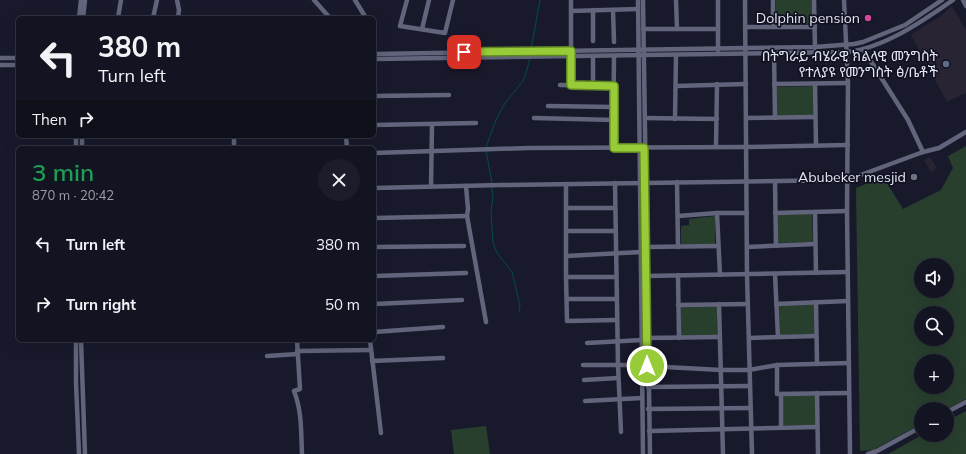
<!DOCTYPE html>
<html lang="en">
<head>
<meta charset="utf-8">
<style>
  body { margin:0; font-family:Mulish,"Noto Sans Ethiopic",sans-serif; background:#1b1d2a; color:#f1f3f6; height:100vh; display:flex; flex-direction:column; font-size:15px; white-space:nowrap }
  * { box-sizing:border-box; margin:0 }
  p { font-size:13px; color:#9c9ea5 }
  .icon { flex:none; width:22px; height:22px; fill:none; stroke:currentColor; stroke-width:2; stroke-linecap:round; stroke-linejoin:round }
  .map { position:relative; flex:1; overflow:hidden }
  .side { position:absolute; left:16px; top:146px; width:360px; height:196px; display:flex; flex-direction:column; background:#121421; border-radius:6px; box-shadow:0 4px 16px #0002,0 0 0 1px #31333f }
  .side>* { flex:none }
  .top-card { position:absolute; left:16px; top:16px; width:360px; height:122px; border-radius:6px; box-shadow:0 4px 16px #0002,0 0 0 1px #31333f; background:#121421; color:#f1f3f6; overflow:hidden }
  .buttons { position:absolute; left:914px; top:258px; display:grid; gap:8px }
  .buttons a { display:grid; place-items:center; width:40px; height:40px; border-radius:50%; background:#121421; box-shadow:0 4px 16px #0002,0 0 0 1px #31333f; font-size:20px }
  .pin { position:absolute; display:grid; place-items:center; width:34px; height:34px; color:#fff; margin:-17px; border-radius:8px; box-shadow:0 2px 6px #0006 }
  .me { position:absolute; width:44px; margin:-22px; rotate:0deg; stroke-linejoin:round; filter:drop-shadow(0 0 3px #0008) }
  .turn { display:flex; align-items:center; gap:14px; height:84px; padding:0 16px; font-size:18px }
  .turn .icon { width:52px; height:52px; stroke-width:2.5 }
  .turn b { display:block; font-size:28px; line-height:34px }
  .then { display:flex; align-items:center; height:38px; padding:0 16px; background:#0003; gap:8px; font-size:15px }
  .round { display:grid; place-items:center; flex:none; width:42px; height:42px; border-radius:21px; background:#1b1d2a }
  .summary { display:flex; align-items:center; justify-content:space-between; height:68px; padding:0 16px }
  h1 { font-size:24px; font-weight:600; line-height:30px; color:#1e9e55 }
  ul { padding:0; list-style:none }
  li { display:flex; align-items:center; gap:12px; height:60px; padding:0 16px }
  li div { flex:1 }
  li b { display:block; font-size:15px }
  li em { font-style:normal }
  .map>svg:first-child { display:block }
  .commercial { fill:#282433 }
  .green { fill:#283f2e; fill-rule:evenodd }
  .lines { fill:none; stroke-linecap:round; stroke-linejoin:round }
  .stream { stroke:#04494e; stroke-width:1 }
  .minor { stroke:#61647a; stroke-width:4.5 }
  .route-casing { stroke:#628524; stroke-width:10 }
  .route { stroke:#97cc38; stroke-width:7 }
  .hotel-dot { fill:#d1479c; stroke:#101122; stroke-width:1.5 }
  .service-dot { fill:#5c6f8a; stroke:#101122; stroke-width:1.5 }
  .worship-dot { fill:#6b7280; stroke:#101122; stroke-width:1.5 }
  .labels { text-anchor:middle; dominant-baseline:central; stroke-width:3.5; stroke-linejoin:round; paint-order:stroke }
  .poi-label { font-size:14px; fill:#e3e4f1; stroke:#101122; text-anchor:end }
</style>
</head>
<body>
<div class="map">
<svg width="966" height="454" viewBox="0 0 966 454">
  <rect width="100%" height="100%" fill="#181a2c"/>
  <g class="commercial">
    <path d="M952 6 966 30V93L947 102 911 35 942 15Z"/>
    <path d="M930 157 937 168 931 172 924 160Z"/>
  </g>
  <g class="green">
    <path d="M776 0H812V24L776 25Z"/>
    <path d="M813 86V115L777 116 776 87Z"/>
    <path d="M966 146V399L947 409H921V424L873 450 860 451 856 188 883 177 903 209 941 190 953 168 948 156ZM921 265H947V291H921ZM921 313H947V339H921ZM921 361H947V387H921Z"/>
    <path d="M812 214 813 242 778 243V215Z"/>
    <path d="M715 216V244H681V226L689 225V219Z"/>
    <path d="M814 304V334L780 335 779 305Z"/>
    <path d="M717 306V335L681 336V307Z"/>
    <path d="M782 396H816V425H783Z"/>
    <path d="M966 411V454H888L922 435H947V421Z"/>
    <path d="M486 426 490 454H454L451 430Z"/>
  </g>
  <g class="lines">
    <g class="stream">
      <path d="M531 49 540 0"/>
      <path d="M486 147 496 120 505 103 523 81 527 70 530 58"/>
      <path d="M486 150 492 183"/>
      <path d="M492 188 493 197 491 213 493 243 497 253 512 272 520 306 519 312"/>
    </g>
    <g class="minor">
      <path d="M177 0 179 10 178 18"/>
      <path d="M314 0 330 18"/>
      <path d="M355 0 366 18"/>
      <path d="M407 0 400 26 445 33 453 0"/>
      <path d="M638 0 643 454"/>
      <path d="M643 0 650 454"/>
      <path d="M676 0 677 29"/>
      <path d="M745 0 747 275 752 454"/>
      <path d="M773 0V27"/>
      <path d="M814 0 815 48"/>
      <path d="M844 0 848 83 847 211 850 454"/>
      <path d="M963 0 966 6"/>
      <path d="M613 10 614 42"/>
      <path d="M571 11 638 9"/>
      <path d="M79 18 81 0"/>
      <path d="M83 18 85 0"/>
      <path d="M118 18 121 0"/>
      <path d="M153 18 157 0"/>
      <path d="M745 27H815"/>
      <path d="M422 29 429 0"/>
      <path d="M643 29H718"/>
      <path d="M593 41V10"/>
      <path d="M863 49 908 120 923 152"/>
      <path d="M718 50V0"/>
      <path d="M774 53 775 118"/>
      <path d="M374 54 815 47 854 44 863 42 905 25 942 0"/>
      <path d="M593 56V86"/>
      <path d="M0 58H18"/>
      <path d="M374 59 847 52C884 48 923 21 953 0"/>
      <path d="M0 65H18"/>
      <path d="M774 84 848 83"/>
      <path d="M815 84 816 146"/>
      <path d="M560 85 614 86"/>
      <path d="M571 85V0"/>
      <path d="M676 86 746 84"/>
      <path d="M374 96 449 95"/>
      <path d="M548 106 614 107"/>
      <path d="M534 118 614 120"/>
      <path d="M645 118 717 119"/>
      <path d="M746 118 815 117"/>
      <path d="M675 119 676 55"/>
      <path d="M374 125 476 123"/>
      <path d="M234 136V148"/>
      <path d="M346 136 347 148"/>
      <path d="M716 146 717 84"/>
      <path d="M76 148V136"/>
      <path d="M82 148V136"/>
      <path d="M613 148 614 56"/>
      <path d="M374 153 529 148 746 147 848 145"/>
      <path d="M775 181 776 246"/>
      <path d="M677 182 678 247"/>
      <path d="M615 183 618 365 621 432"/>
      <path d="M566 184V277L567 321 617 320"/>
      <path d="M431 186 432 125"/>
      <path d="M466 186 468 209 467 216 486 322"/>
      <path d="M374 188 502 185 847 180 923 152 939 148 966 132"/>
      <path d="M566 208H615"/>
      <path d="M815 212 816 273"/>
      <path d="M717 213 720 275"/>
      <path d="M775 213 847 211"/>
      <path d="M678 216 717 213H747"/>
      <path d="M374 218 467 216"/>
      <path d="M566 231H615"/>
      <path d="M374 247 464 246"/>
      <path d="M646 247 718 246"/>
      <path d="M747 247 815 244"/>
      <path d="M566 256 641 252"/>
      <path d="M775 274 778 337"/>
      <path d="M678 275 679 338"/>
      <path d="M374 276 466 273"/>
      <path d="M646 276 848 272"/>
      <path d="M566 277H616"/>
      <path d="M567 299H616"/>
      <path d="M816 302 817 364"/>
      <path d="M374 304 462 300"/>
      <path d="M719 304 723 454"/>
      <path d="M776 304 848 301"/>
      <path d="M678 305 748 304"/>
      <path d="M374 332 443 327"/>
      <path d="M647 338 719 337"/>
      <path d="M749 338 816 336"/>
      <path d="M76 340V383L79 454"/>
      <path d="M81 340 85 454"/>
      <path d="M297 340 300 389 294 391C302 411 301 432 302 454"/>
      <path d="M370 340 381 433"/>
      <path d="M587 343 642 340"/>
      <path d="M297 351 371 350"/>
      <path d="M267 356 298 354"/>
      <path d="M372 361 443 358"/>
      <path d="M583 365H642"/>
      <path d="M777 365V394L849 393"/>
      <path d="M647 366 721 370H749L777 365 849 363"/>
      <path d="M584 380 618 378"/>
      <path d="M648 387 750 386"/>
      <path d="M817 393 818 454"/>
      <path d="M585 401 642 398"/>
      <path d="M648 409 750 408"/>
      <path d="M947 412 966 402"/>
      <path d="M781 428V394"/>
      <path d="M649 431 817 427"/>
      <path d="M868 454 877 451 921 427"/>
    </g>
  </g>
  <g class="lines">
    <g class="route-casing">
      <path id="route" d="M464 52 571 51V85L614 86V148H644L647 366"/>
    </g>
    <use href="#route" class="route"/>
  </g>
  <circle class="hotel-dot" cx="868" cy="18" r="4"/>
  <circle class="service-dot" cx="946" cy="64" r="4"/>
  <circle class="worship-dot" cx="914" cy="177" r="4"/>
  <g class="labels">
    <g class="poi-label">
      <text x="860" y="18">Dolphin pension</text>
      <text x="938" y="56">በትግራይ ብሄራዊ ክልላዊ መንግስት<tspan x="938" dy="16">የተለያዩ የመንግስት ፅ/ቤቶች</tspan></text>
      <text x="906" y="177">Abubeker mesjid</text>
    </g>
  </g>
</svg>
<div class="buttons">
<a><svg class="icon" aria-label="sound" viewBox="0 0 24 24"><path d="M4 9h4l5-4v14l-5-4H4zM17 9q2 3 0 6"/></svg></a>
<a><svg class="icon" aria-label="search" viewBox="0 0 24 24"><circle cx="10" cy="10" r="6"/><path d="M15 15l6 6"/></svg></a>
<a>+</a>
<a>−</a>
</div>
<div class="pin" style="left:464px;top:52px;background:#d93025"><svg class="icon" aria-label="arrive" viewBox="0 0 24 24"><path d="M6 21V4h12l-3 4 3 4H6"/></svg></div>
<svg class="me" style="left:647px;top:366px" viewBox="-20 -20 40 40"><circle r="17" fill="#97cc38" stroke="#fff" stroke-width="3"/><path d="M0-11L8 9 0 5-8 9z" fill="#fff"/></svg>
<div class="top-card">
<div class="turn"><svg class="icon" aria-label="left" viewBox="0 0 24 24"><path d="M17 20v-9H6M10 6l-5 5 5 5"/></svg><div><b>380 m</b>Turn left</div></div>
<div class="then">Then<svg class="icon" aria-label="right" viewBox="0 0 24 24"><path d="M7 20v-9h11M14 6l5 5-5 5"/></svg></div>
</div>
<section class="side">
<div class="summary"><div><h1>3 min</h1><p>870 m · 20:42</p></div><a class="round"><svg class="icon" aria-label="close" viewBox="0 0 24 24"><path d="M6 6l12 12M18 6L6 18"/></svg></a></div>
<ul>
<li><svg class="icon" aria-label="left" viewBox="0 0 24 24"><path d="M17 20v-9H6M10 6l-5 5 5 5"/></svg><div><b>Turn left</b></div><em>380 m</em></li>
<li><svg class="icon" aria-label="right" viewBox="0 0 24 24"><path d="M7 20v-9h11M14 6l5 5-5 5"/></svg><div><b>Turn right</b></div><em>50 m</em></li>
</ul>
</section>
</div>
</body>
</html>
